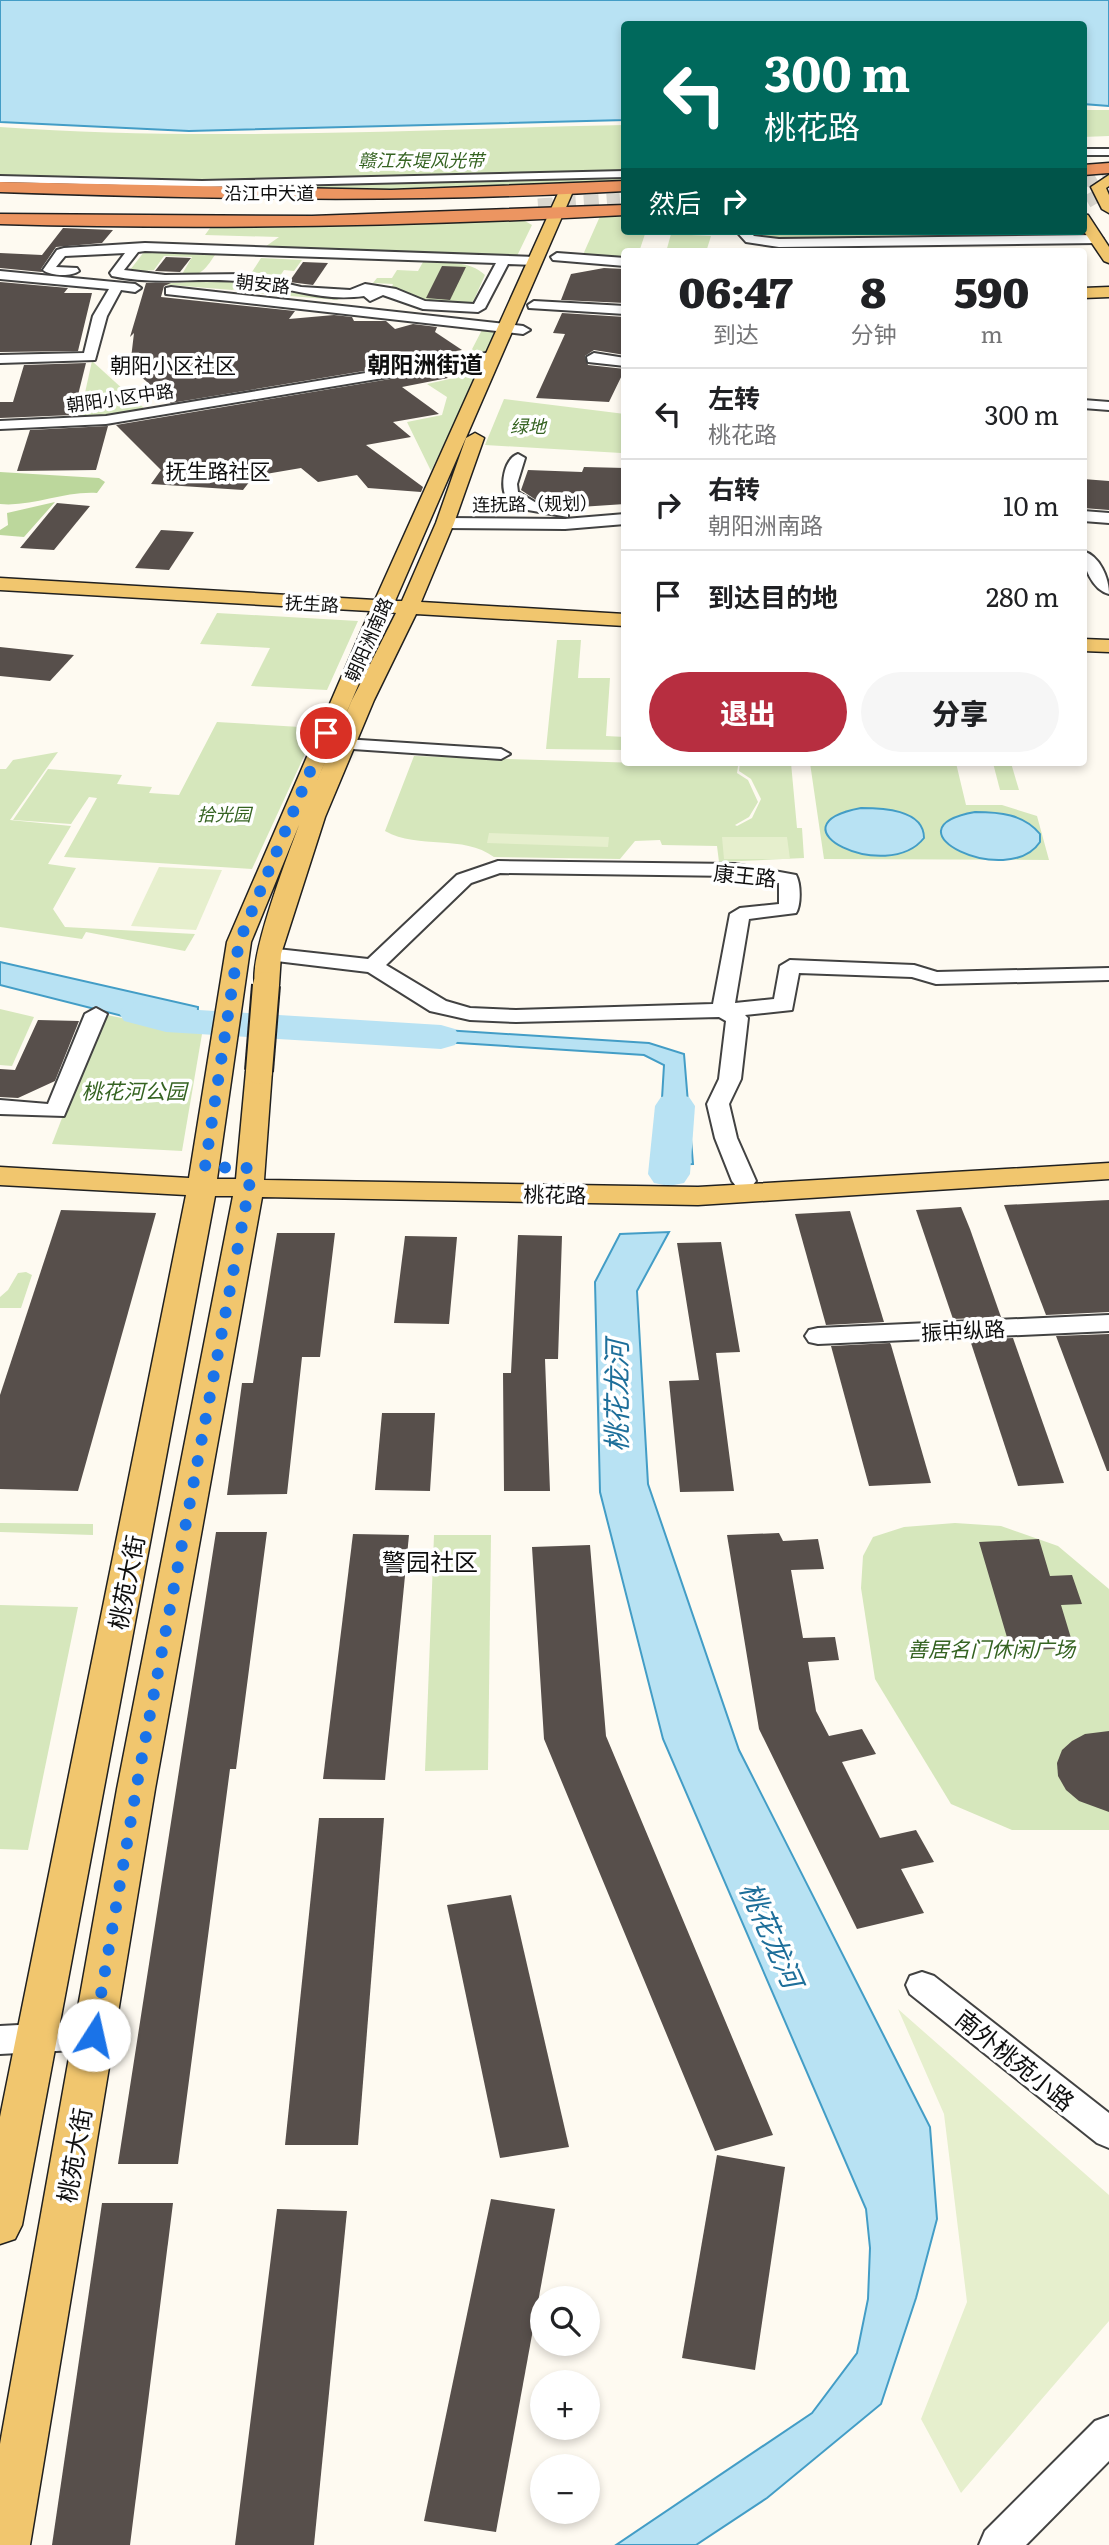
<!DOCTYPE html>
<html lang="zh">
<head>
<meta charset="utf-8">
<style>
  body { margin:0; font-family:Literata,"Noto Sans SC",serif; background:#f6f6f6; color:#202124; height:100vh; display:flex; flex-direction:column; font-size:26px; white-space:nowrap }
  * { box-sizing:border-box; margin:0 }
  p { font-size:23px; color:#757577 }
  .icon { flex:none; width:38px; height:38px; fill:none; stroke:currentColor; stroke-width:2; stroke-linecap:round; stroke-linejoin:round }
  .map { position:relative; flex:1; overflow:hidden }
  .panel { position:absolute; left:621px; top:248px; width:466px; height:518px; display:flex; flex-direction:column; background:#fff; border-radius:7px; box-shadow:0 4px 10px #0003 }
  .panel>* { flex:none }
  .top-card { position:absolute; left:621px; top:21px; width:466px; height:214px; border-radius:7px; box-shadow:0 4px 10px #0003; background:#00695c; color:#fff; overflow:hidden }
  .buttons { position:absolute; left:530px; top:2286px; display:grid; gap:14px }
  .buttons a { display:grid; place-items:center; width:70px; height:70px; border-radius:50%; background:#fff; box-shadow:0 4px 10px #0003; font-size:35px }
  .pin { position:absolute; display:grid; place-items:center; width:60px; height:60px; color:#fff; margin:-30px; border:4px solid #fff; border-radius:50%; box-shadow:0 2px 7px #0007 }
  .me { position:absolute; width:77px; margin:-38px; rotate:10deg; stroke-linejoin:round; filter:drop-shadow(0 0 5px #0008) }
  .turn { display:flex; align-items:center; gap:24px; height:147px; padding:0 28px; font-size:32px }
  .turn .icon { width:91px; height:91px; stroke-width:2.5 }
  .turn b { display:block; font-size:49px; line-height:60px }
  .then { display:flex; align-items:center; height:66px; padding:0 28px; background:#0003; gap:14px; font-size:26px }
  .eta { display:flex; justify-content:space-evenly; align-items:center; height:119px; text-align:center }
  .eta b { font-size:42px; font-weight:800; line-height:49px }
  .button { display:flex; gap:14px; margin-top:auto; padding:14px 28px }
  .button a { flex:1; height:80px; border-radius:42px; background:#b72e40; color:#fff; font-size:28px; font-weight:800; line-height:80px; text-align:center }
  .button a+a { background:#f6f6f6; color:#202124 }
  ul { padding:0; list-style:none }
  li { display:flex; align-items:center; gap:21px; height:91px; padding:0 28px; border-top:2px solid #e0e0e0 }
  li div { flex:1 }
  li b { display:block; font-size:26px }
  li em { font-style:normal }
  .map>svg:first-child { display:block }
  .green { fill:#d6e7bc }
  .forest { fill:#bcd79c }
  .pitch { fill:#e6efcd }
  .water { fill:#b8e2f3; stroke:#439dc6; stroke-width:2 }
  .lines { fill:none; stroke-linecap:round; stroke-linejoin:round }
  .river { fill:#b8e2f3; fill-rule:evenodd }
  .building { fill:#574f4b }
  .major-tunnel { stroke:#dad7cf; stroke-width:13; stroke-dasharray:13 6; stroke-linecap:butt }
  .highway-tunnel { stroke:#dad7cf; stroke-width:15; stroke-dasharray:15 8; stroke-linecap:butt }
  .minor-casing { stroke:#424242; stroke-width:4 }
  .major-casing { stroke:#202020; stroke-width:3 }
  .highway-casing { stroke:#202020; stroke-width:3 }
  .minor { fill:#fff; fill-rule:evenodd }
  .major { fill:#f1c66e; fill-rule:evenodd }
  .highway { fill:#ec9561; fill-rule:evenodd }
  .major-bridge-casing { stroke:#202020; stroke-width:30; stroke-linecap:butt }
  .major-bridge { stroke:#f1c66e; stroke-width:26 }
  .route { stroke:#1a73e8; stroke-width:12; stroke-dasharray:0 21.6 }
  .labels { text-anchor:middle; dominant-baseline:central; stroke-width:7; stroke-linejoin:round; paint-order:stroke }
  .far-park-label { font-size:18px; font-style:italic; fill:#356322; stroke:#fff }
  .far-street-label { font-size:18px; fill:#0f0f0f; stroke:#fff }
  .far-quarter-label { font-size:21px; fill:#0f0f0f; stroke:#fff }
  .street-label { font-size:21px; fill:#0f0f0f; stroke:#fff }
  .park-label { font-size:21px; font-style:italic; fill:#356322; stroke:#fff }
  .far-district-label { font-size:23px; font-weight:bold; fill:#0f0f0f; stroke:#fff }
  .quarter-label { font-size:24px; fill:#0f0f0f; stroke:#fff }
  .near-street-label { font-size:24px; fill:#0f0f0f; stroke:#fff }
  .near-water-label { font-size:28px; font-style:italic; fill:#1e6f9a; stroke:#fff }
</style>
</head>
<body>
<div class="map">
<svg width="1109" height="2545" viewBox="0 0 1109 2545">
  <rect width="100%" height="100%" fill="#fefaf1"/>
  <g class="green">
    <path d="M1083 110H1109V136L1083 137Z"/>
    <path d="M625 125V182L441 189 217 191 0 184V127C207 142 417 129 625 125Z"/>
    <path d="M625 212V231H646L639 252H625V259L582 257 601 214Z"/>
    <path d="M525 221 532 225 517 256 262 249 279 237 205 235 210 228Z"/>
    <path d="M760 231H1039L1042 236 783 240 766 238Z"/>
    <path d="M671 234 711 236 706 252H666Z"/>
    <path d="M144 252 215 255C204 271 201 276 181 276L192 257 164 256 154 270 133 272 130 270Z"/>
    <path d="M261 258 302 260 294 271 284 270 280 276 252 272Z"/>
    <path d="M423 262C443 263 470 260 485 275L473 302 423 304 391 289 393 284 373 283 377 278H392L397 270 418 271Z"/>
    <path d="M217 280 255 282 286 292 342 297 337 300 256 293 254 289 243 286 232 290 159 284Z"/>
    <path d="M483 328H500L431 471 407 422 442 415 447 397 427 384 454 378 443 370 457 367 446 360 469 355Z"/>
    <path d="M92 361 147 411 79 420Z"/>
    <path d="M504 399 625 414V444L621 453 485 445Z"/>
    <path d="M217 613 358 621 327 690 251 686 270 648 200 644Z"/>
    <path d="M557 640H581L578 678H610L606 736 625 737V750L546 749Z"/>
    <path d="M217 722 317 728 252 869 64 857 97 798 89 797 71 824 13 820 48 769 122 775 117 784 152 787 149 793 179 795Z"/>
    <path d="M58 752 10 820 71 826 48 864 76 868 53 909 65 927 195 934 185 951 86 932 82 939 0 927V769H6L13 760Z"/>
    <path d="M414 756 738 766 737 773 748 780 758 802 749 817 735 825 737 826 752 818 761 799 751 779 739 771 740 763H791L797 828H802L804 858 719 862 717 846 662 845 660 840 635 841 620 859 494 857C463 834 419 850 385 831Z"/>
    <path d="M810 763H956L966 805H1002L1037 816 1049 860 824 859Z"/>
    <path d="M993 763H1011L1019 790H1000Z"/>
    <path d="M0 1009 34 1017 12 1066 0 1065Z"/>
    <path d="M102 1014 202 1034 182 1151 52 1144Z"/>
    <path d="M26 1272 32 1275 21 1308H0V1297L8 1290 18 1273Z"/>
    <path d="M0 1523 93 1524V1535L0 1532Z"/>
    <path d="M955 1523 1001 1526 1058 1546 1109 1589V1830H1012L951 1804 875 1679 861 1588 863 1556 873 1537 904 1527Z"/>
    <path d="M434 1535H491L488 1770 425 1771Z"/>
    <path d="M0 1605 78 1607 28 1850 0 1849Z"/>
  </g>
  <g class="forest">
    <path d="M0 472 99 478 105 482 97 493C63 491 33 507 0 504Z"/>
    <path d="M55 502 24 537 0 535V530L8 525 7 513Z"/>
  </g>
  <g class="pitch">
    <path d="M489 833 609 837 608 847 487 843Z"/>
    <path d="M722 837H787L790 859H724Z"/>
    <path d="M159 867 222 870 196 930 131 926Z"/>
    <path d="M898 2009 1109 2195V2321L961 2493 921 2419 967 2302 944 2114Z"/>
  </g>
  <g class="water">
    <path d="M0 0H1109V106L1083 104V24H625V120L189 131 0 122Z"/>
    <path d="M861 808C881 808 924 809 924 838 887 885 766 826 861 808Z"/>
    <path d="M975 812C999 812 1024 814 1040 834V842C1008 890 881 829 975 812Z"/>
    <path d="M0 962 198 1007 197 1028 166 1027 0 985Z"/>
    <path d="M382 1026 649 1043 684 1054 693 1164 658 1165 664 1065 644 1055 380 1038Z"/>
    <path d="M669 1232 637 1291 648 1484 739 1750 930 2127 937 2219 916 2298 881 2404 767 2498 696 2545H616L812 2413 857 2353 868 2299 870 2248 866 2209 663 1739 600 1492 595 1282 620 1234Z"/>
  </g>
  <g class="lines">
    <g class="river">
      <path d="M138 1002 166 1008 441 1025 455 1029 460 1037 455 1045 441 1049 166 1032 124 1021 119 1013 124 1005Z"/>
      <path d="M675 1094 689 1097 695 1106 690 1174 684 1183 669 1186 654 1183 648 1174 655 1106 661 1097Z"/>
    </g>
  </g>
  <g class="building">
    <path d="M63 228 113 230 102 243 56 247 41 269 42 272 0 268V253L42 255Z"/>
    <path d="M166 257 191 258 180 272 155 271Z"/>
    <path d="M303 262 328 263 313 285 289 282Z"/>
    <path d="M442 266 466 267 450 300 426 298Z"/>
    <path d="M604 268 625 269V303L561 300 571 274Z"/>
    <path d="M0 282 68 288 64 293H92L78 351 0 352Z"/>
    <path d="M146 283H171L164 286 161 297 295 311 289 319 334 315 352 317 354 321H386L395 329 413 324 437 327 435 332 462 350 456 351 460 355 171 403 130 367 134 333 130 337Z"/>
    <path d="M562 313 625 317V355L594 350 585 356 588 365 625 369 609 402 536 398 565 334 553 333Z"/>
    <path d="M86 363 73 415 0 418V402H13L24 365Z"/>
    <path d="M438 371 448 378 402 387 439 414 393 422 411 437 366 445 423 487 421 492 368 488 357 475 318 482 301 468 254 476 243 490 151 484 161 470 116 425Z"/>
    <path d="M108 426 96 470 17 471 30 430Z"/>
    <path d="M584 467 625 468V504L565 508 539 502 521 490 528 470 582 472Z"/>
    <path d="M1083 479 1109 481V510L1083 508Z"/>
    <path d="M57 503 90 506 54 550 20 548Z"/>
    <path d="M161 530 194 532 169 570 135 568Z"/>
    <path d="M0 647 74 655 50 681 0 676Z"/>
    <path d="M38 1020 79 1021 55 1081 18 1098 0 1097V1069L15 1070Z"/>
    <path d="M1109 1200V1312L1046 1315 1004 1205Z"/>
    <path d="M961 1207 970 1229 1001 1317 953 1319 916 1210Z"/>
    <path d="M61 1210 156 1213 78 1491 0 1489V1395Z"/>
    <path d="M850 1211 884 1322 826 1325 795 1214Z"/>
    <path d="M277 1233H335L320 1357H302L287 1494 227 1495 242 1383H253Z"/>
    <path d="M518 1235 562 1236 558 1359H545L550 1491H504L503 1373H511Z"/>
    <path d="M405 1236 457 1237 449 1324 394 1323Z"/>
    <path d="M721 1242 740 1352 716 1353 734 1491 680 1492 669 1381 699 1380 677 1243Z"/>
    <path d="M1109 1334V1471H1107L1056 1336Z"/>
    <path d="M1013 1338 1064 1483 1018 1486 970 1340Z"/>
    <path d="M890 1343 891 1345 931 1483 869 1486 831 1346Z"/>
    <path d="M382 1413H435L430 1491 375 1490Z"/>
    <path d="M216 1532H267L236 1769H230L178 2164H118Z"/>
    <path d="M779 1533 783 1541 818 1539 824 1569 791 1570 803 1638 835 1637 839 1660 808 1662 816 1711 829 1736 862 1729 876 1754 842 1762 880 1838 916 1830 934 1862 901 1869 924 1913 857 1929 759 1729 727 1535Z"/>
    <path d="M353 1534 409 1535 385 1780 323 1779Z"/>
    <path d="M1039 1539 1050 1576 1072 1575 1082 1604 1061 1605 1074 1648 1011 1651 979 1542Z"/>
    <path d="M590 1545 606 1736 773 2135 715 2151 544 1739 532 1547Z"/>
    <path d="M1109 1731V1812L1079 1801 1066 1790 1058 1776 1057 1763 1062 1750 1072 1741 1085 1734Z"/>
    <path d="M319 1818H384L358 2145H285Z"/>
    <path d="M511 1895 569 2147 500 2158 447 1905Z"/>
    <path d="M717 2155 785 2167 755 2370 682 2358Z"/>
    <path d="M491 2199 555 2209 496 2532 424 2521Z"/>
    <path d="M102 2203H173L130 2545H52Z"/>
    <path d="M277 2209 347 2211 314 2545H235Z"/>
  </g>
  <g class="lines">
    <path class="major-tunnel" d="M1096 204 1088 190 1092 179 1109 169"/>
    <path class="highway-tunnel" d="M538 206 620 200"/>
    <g class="minor-casing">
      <g id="minor">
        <rect x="1083" y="149" width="26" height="6"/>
        <path d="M625 171V177L202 187 0 182V176L202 181Z"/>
        <path d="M736 231H749L754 236 779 239 1097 235 1103 239 1097 243 779 247 746 242Z"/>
        <path d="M145 243 535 257 541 261 535 265 508 264 485 308 478 312 423 309 383 295 370 301 364 296C321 302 288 287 247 282 202 276 157 286 112 276L110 273 125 253 65 256 56 267 77 268 79 271C71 277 51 276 43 270L57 250 64 248ZM145 251 496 263 474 304 425 301 396 289 365 284 350 290 301 287 246 274 165 275 124 270 138 252Z"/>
        <path d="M557 253 625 258V266L553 260 551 257Z"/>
        <path d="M0 271 135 284 141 288 135 292 121 290 107 316 95 360 0 363V355L84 353 93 316 109 289 0 279Z"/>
        <path d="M171 287 523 326 530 330 523 334 166 294V288Z"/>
        <path d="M534 301 625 306V314L529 308 528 305Z"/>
        <path d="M492 352 499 356 497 359 106 424 0 429V421L106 416Z"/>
        <path d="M594 353 625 358V366L588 362 587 357Z"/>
        <path d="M1083 400 1109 402V410L1083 408Z"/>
        <path d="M518 454 525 458 517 484 518 492 538 504 568 511V517L528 510 506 497C500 485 504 459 518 454Z"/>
        <path d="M1083 511 1109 513V523L1083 521Z"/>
        <path d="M625 514V524L565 529 445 528 437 523 445 518 565 519Z"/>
        <path d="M1083 551C1100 556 1109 578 1109 594 1092 590 1083 566 1083 551Z"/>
        <path d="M344 739 501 749 510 754 501 759 338 748 335 744 338 740Z"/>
        <path d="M498 861 735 864 796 875C801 884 801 905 796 913L749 919 735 1003 774 999 780 966 790 960 914 965 937 972 1109 968V980L936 984 912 977 799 973 792 1010 745 1015 748 1018 741 1079 729 1104 737 1138 756 1181 752 1186H736L732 1181 715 1138 707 1104 719 1079 726 1021 719 1017 516 1022 470 1020 430 1011 368 972 268 960 258 954 268 948 368 959 457 875ZM500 873 735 876 779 883V904L740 908 730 914 713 1004 516 1010 470 1008 446 1001 386 965 471 883Z"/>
        <path d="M96 1008 107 1014 64 1116 0 1114V1100L48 1104 85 1014Z"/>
        <path d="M1109 1315V1331L818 1344 809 1342 805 1336 809 1330 818 1328Z"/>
        <path d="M922 1972 934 1976 1109 2113V2148L1097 2143 910 1994 906 1985 910 1976Z"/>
        <path d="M94 2021 106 2025 111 2035 106 2045 94 2049 0 2054V2026Z"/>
        <path d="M1109 2416V2461L1026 2545H979L985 2531 1095 2421Z"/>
      </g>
    </g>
    <g class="major-casing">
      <g id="major">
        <path d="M1109 175V186L1106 188 1109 195V213L1102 209 1091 187Z"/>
        <path d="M567 185 574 189 395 601H402L436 523 466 438 475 433 484 438 454 523 421 602 625 614V626L416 614 374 700 325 817 281 954 279 985 275 990H257C243 970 289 853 299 825L251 942 217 1179H236L246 1071 250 1065H268L272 1071 264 1180 698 1187 1109 1163V1179L698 1205 262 1197 155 1789 30 2545H0V2444L117 1789 233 1196H215L22 2225 15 2239 0 2244V2117L186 1195 0 1185V1167L189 1178 227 942 370 611 0 590V578L375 600 560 189ZM390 612 396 613 352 700 309 799Z"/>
        <path d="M1083 214 1088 215 1109 247V263L1104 261 1083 230Z"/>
        <path d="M1109 287V297L1083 298V288Z"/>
        <path d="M1083 639 1109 640V652L1083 651Z"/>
      </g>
    </g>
    <g class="highway-casing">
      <g id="highway">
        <path d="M1109 163V173L1083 175V165Z"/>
        <path d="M625 181V191C416 203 209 199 0 192V182L391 190Z"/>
        <path d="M625 205V215C416 226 209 230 0 224V214L312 216Z"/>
      </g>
    </g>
    <use href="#minor" class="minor"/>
    <use href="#major" class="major"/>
    <use href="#highway" class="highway"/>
    <g class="major-bridge-casing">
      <path id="major-bridge" d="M259 1071 266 985"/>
    </g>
    <use href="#major-bridge" class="major-bridge"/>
  </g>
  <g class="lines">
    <path class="route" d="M94 2035 139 1773 249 1188 251 1168 205 1167 239 942 326 733"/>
  </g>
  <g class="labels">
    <g class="far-park-label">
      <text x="421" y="159">赣江东堤风光带</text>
      <text x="528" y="425">绿地</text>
      <text x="224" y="813">拾光园</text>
    </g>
    <g class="far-street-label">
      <text x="269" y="192">沿江中大道</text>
      <text transform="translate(263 283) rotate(6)">朝安路</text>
      <text transform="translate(120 397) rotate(-8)">朝阳小区中路</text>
      <text transform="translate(535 503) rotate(-1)">连抚路（规划）</text>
      <text transform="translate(312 603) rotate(3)">抚生路</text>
      <text transform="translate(368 639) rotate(-66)">朝阳洲南路</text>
    </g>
    <g class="far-quarter-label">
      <text x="173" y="363">朝阳小区社区</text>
      <text x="218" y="469">抚生路社区</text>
    </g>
    <g class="street-label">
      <text transform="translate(745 874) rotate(6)">康王路</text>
      <text transform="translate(555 1193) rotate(1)">桃花路</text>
      <text transform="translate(963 1329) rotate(-3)">振中纵路</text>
    </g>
    <g class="park-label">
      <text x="134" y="1089">桃花河公园</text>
      <text x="991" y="1647">善居名门休闲广场</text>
    </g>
    <g class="far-district-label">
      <text x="425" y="363">朝阳洲街道</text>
    </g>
    <g class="quarter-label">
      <text x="430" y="1560">警园社区</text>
    </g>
    <g class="near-street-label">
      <text transform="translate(125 1582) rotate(-79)">桃苑大街</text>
      <text transform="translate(1016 2059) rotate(39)">南外桃苑小路</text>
      <text transform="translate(73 2155) rotate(-80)">桃苑大街</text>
    </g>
    <g class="near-water-label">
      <text transform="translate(615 1396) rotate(-90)">桃花龙河</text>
      <text transform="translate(773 1934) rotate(66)">桃花龙河</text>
    </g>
  </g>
</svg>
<div class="buttons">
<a><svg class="icon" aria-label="search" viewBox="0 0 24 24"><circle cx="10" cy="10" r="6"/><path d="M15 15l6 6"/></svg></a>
<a>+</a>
<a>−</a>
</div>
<div class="pin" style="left:326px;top:733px;background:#d93025"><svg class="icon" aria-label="arrive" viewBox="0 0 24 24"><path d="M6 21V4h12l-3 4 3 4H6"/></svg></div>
<svg class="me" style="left:94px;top:2035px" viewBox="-20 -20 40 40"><circle r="19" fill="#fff"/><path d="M0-13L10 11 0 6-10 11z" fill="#1a73e8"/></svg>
<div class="top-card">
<div class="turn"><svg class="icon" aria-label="left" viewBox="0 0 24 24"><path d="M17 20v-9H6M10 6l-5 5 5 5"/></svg><div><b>300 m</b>桃花路</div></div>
<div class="then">然后<svg class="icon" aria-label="right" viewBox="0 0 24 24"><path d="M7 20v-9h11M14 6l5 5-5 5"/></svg></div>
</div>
<section class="panel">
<div class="eta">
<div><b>06:47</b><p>到达</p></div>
<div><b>8</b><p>分钟</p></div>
<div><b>590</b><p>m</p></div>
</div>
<ul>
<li><svg class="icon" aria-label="left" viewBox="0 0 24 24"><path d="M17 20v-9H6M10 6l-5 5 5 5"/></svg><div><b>左转</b><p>桃花路</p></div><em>300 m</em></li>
<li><svg class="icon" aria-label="right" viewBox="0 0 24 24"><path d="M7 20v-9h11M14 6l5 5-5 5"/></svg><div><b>右转</b><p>朝阳洲南路</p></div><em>10 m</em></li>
<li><svg class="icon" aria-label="arrive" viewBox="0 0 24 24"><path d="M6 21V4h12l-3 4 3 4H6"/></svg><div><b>到达目的地</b></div><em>280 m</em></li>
</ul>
<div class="button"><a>退出</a><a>分享</a></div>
</section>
</div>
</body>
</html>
